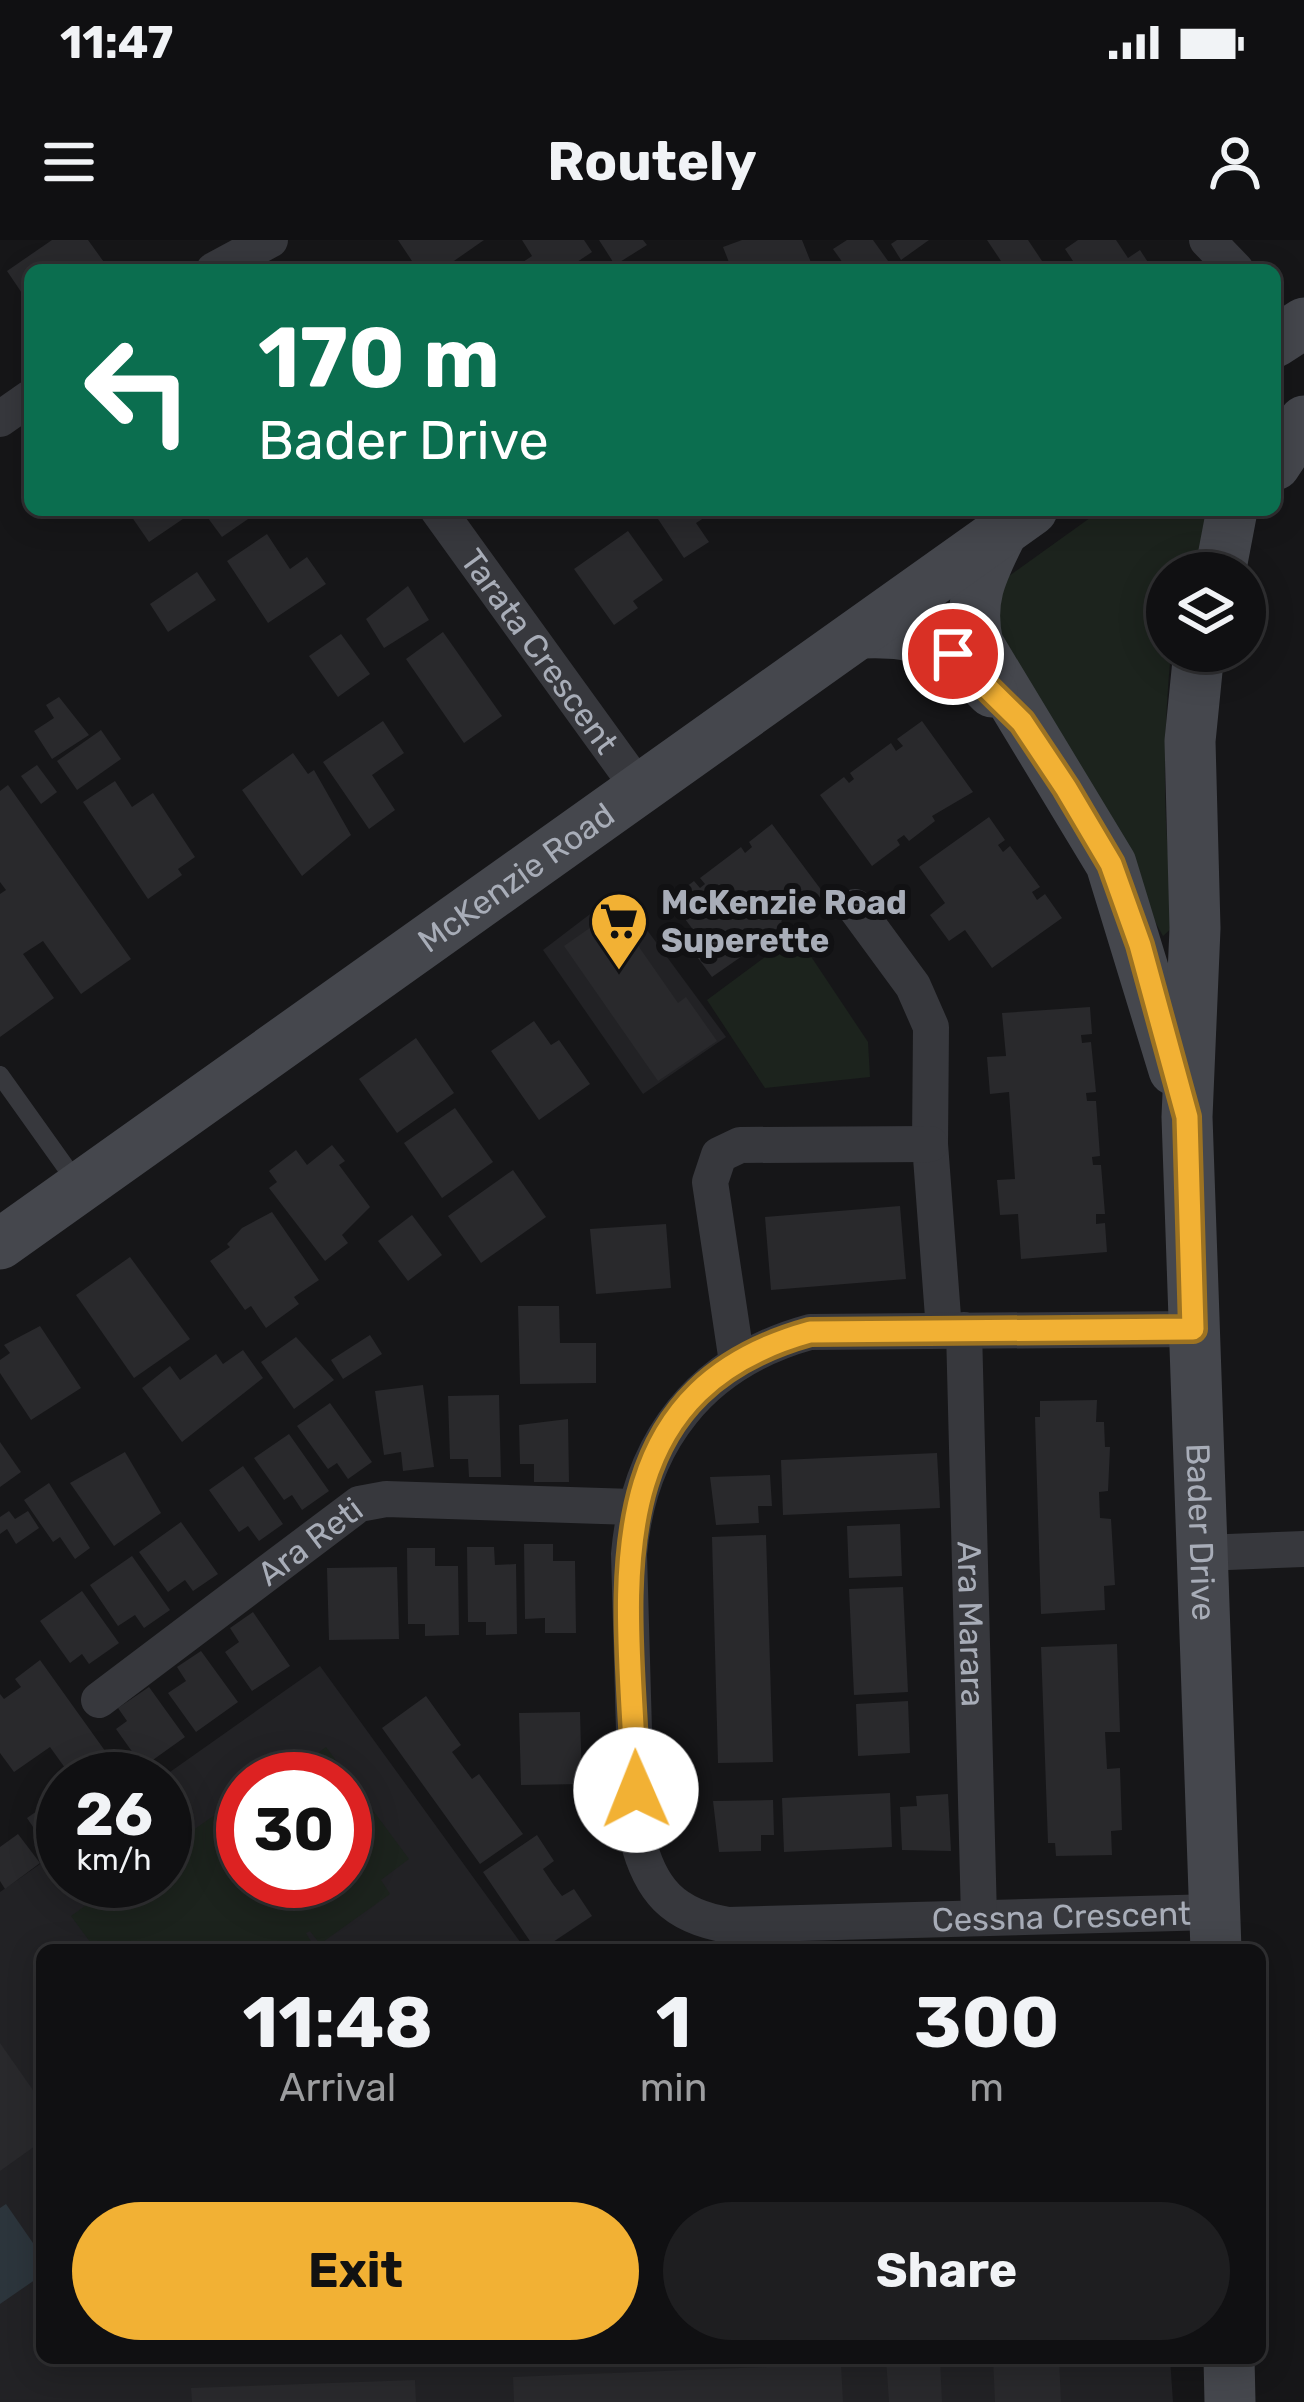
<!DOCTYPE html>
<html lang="en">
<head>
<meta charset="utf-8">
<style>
  body { margin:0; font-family:Rubik,sans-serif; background:#1e1e20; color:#f1f3f6; height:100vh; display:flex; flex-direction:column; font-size:45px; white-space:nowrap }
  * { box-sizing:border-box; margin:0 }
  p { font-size:39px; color:#9c9d9f }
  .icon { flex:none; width:66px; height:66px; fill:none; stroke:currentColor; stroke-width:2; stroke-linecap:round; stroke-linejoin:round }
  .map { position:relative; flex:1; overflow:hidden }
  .panel { position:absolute; left:36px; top:1704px; width:1230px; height:420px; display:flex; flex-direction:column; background:#101012; border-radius:18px; box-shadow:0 6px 30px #0003,0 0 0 3px #303032 }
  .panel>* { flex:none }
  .hud { position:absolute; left:24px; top:24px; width:1257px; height:252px; border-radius:18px; box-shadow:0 6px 30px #0003,0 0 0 3px #303032; background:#0b6e4f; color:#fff; overflow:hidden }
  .fabs { position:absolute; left:1146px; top:312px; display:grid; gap:24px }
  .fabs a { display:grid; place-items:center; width:120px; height:120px; border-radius:50%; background:#101012; box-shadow:0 6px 30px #0003,0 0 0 3px #303032; font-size:60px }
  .speed { position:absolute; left:36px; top:1512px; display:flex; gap:24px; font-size:60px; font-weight:700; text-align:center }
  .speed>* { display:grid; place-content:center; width:156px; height:156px; border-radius:50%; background:#101012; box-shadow:0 6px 30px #0003,0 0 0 3px #303032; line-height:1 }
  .speed small { font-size:30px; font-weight:400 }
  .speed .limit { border:18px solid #d22; background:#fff; color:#111 }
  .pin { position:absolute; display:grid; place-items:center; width:102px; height:102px; color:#fff; margin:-51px; border:6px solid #fff; border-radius:50%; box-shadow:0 3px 12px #0007 }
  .me { position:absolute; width:132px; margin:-66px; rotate:359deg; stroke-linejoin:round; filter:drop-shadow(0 0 9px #0008) }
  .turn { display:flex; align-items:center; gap:42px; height:252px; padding:0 36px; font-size:54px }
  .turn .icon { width:156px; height:156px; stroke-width:2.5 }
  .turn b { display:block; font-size:84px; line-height:102px }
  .eta { display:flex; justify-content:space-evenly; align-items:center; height:204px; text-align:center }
  .eta b { font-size:72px; font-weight:700; line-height:84px }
  .primary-button { display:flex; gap:24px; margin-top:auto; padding:24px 36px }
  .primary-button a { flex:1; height:138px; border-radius:72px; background:#f2b134; color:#111; font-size:48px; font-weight:700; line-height:138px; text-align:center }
  .primary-button a+a { background:#1e1e20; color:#f1f3f6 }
  .status { display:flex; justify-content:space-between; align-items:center; height:84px; padding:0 60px; background:#101012; direction:ltr }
  .status svg { height:33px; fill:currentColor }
  header { display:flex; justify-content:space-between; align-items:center; height:156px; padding:0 36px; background:#101012; font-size:54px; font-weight:700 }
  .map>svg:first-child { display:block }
  .built { fill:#222225; fill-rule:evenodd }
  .green { fill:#1c231d }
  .water { fill:#2c353c }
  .building { fill:#29292c }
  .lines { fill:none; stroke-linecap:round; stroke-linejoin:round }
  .service { stroke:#37383d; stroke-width:18 }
  .minor { stroke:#37383d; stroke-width:36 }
  .secondary { stroke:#45474d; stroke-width:51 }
  .route-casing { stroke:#9d7322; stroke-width:30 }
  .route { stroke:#f2b134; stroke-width:21 }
  .labels { text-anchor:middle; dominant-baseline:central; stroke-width:12; stroke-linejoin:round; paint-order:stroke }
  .street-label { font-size:33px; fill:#a8adb8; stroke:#111113 }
  .poi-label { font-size:33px; font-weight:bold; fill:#a8adb8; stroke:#111113; text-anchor:start }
</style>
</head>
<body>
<div class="status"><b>11:47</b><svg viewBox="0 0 49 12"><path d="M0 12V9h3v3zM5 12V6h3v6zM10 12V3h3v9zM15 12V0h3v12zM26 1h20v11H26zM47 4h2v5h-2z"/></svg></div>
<header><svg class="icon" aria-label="menu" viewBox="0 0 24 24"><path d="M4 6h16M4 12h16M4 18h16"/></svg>Routely<svg class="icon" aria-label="person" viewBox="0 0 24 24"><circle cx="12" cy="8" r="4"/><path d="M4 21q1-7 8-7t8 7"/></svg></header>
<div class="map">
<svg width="1304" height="2162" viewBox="0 0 1304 2162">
  <rect width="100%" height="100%" fill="#161618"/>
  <g class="built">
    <path d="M619 652 726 797 643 854 543 710Z"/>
    <path d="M320 1426 526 1710H42V2118H1170L1173 2162H0V1652L63 1608V1641H165V1539H160ZM243 1539H345V1641H243Z"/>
  </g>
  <g class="green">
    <path d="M1101 270H1213L1196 333H1167V411H1171C1165 475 1163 536 1167 600 1168 629 1178 655 1176 684L1163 696 991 387 995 346Z"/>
    <path d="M796 694 868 802 870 837 765 848 707 760Z"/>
    <path d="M326 1507 409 1619 381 1640 390 1654 320 1704 310 1691 306 1693 316 1710H96L71 1676 120 1641H165V1610L219 1572 231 1581 221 1567 243 1552V1641H345V1539H261L292 1517 300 1526Z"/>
  </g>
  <path class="water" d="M6 1964 42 2016V2035L0 2064V1968Z"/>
  <g class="building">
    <path d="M52 0H88L106 25 98 30H30V65L7 31Z"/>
    <path d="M398 0H484L441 30H418Z"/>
    <path d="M522 0H584L592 12 574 24 578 30H511L532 16Z"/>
    <path d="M599 0H643L647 5 615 25Z"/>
    <path d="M742 0H802L814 30H732L723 7Z"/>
    <path d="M847 0H873L888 21 875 30H848L833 9Z"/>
    <path d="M897 0H929L901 20 891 4Z"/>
    <path d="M987 0H1028L1042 21 1028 30H1007Z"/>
    <path d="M1078 0H1116L1128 18 1140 10 1153 30H1079L1065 9Z"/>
    <path d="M127 270H196L149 302Z"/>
    <path d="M202 270H261L222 297Z"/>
    <path d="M652 270H716L696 283 709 302 684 318Z"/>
    <path d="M628 291 663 340 633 361 638 368 614 385 574 329Z"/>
    <path d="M267 294 290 329 307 317 326 344 268 383 227 321Z"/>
    <path d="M197 332 216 360 168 392 150 364Z"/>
    <path d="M408 346 429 380 384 408 366 379Z"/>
    <path d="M443 392 502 476 464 503 406 419Z"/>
    <path d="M341 394 370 434 338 457 309 416Z"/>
    <path d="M59 457 89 495 52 519 34 491 54 478 46 465Z"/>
    <path d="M383 481 404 513 372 535 395 570 369 589 323 522Z"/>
    <path d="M922 481 973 552 932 576 935 581 909 601 904 595 897 600 900 605 872 626 820 555 844 537 849 543 854 539 850 533 891 503 896 511 903 506 897 499Z"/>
    <path d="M101 490 121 519 77 550 57 521Z"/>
    <path d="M293 513 308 534 314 530 351 595 302 636 242 550Z"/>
    <path d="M37 525 57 552 41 564 21 536Z"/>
    <path d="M115 541 132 567 153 553 195 617 178 629 182 635 148 659 83 562Z"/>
    <path d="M8 545 131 719 81 754 43 701 23 714 54 758 0 797V654L6 650 0 642V551Z"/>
    <path d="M989 577 1005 600 998 605 1003 612 1010 606 1040 647 1032 652 1037 660 1045 654 1062 678 992 728 965 690 949 701 930 675 945 663 919 627Z"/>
    <path d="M772 584 825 655 789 680 787 676 781 681 785 686 712 737 695 714 706 707 670 659 694 641 700 648 705 644 700 638 741 607 745 613 752 607 749 602Z"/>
    <path d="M614 671 678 763 686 757 717 801 658 841 564 706Z"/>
    <path d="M1090 767 1092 794 1081 795 1082 803 1091 802 1096 852 1086 853 1087 861H1096L1100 916 1092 917 1093 925H1101L1105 974H1096V984L1105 983 1107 1012 1021 1019 1018 974 1000 975 997 940 1015 939 1009 852 990 854 987 817 1006 816 1002 773Z"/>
    <path d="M534 781 551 805 559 800 590 844 539 880 491 811Z"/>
    <path d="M416 798 454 853 397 893 359 839Z"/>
    <path d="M455 868 493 922 442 958 404 903Z"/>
    <path d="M332 905 345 921 339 925 370 967 342 995 348 1003 325 1021 269 948 277 942 269 931 296 910 307 925Z"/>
    <path d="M513 930 546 977 481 1023 448 976Z"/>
    <path d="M900 966 906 1039 771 1050 765 977Z"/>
    <path d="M272 972 319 1040 294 1057 299 1064 266 1088 251 1066 245 1070 210 1021 230 1007 227 1004 242 988Z"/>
    <path d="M412 975 442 1015 408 1041 378 1001Z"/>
    <path d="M666 984 671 1048 596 1054 590 989Z"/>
    <path d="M130 1017 190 1099 134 1138 76 1055Z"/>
    <path d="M518 1066H559L560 1103H596V1143L520 1144Z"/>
    <path d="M40 1086 81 1148 31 1180 0 1133V1120L10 1113 4 1105Z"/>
    <path d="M370 1095 382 1114 343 1139 331 1120Z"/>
    <path d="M296 1097 334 1140 294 1169 261 1122Z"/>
    <path d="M243 1110 263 1138 182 1202 142 1148 170 1126 180 1140 216 1114 223 1124Z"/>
    <path d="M423 1145 434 1227 403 1231 401 1212 384 1215 375 1151Z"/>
    <path d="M499 1155 501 1237H469L468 1219H450L448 1156Z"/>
    <path d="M1097 1160 1096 1182H1104L1105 1207H1110L1108 1251 1099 1252 1100 1278 1111 1279 1115 1345 1104 1346 1105 1370 1041 1374 1035 1177H1040V1161Z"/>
    <path d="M330 1163 372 1222 348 1239 337 1223 328 1229 297 1186Z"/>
    <path d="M568 1179 569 1242H534V1224H520L519 1185Z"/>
    <path d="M289 1194 329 1251 302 1270 292 1255 284 1260 254 1218Z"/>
    <path d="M0 1202 21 1232 0 1247Z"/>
    <path d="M125 1212 161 1273 114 1306 70 1243Z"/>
    <path d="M937 1213 940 1268 783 1275 781 1220Z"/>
    <path d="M243 1226 283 1284 259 1301 248 1286 239 1292 209 1250Z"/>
    <path d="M770 1235 772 1266H758L759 1283 716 1285 710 1237Z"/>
    <path d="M49 1243 90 1308 75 1319 60 1297 53 1302 24 1260Z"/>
    <path d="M9 1271 15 1279 28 1271 39 1288 16 1304 7 1289 0 1294V1277Z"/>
    <path d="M181 1282 218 1334 193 1351 185 1340 168 1352 139 1312Z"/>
    <path d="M900 1284 902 1336 849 1338 847 1286Z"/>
    <path d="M766 1295 773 1522 718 1523 712 1297Z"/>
    <path d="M524 1304H553V1321H575L576 1393H545V1378L525 1379Z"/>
    <path d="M467 1307H494L495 1325 516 1324 517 1394 486 1395V1382H468Z"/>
    <path d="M407 1308H435V1326H458L459 1395 425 1396V1384H408Z"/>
    <path d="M132 1316 170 1370 144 1388 135 1375 118 1386 90 1345Z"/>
    <path d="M397 1327 399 1399 329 1400 327 1328Z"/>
    <path d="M903 1347 908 1452 854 1455 849 1349Z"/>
    <path d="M82 1351 119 1403 89 1424 82 1414 70 1423 40 1381Z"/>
    <path d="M253 1372 290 1426 252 1451 225 1412 239 1402 230 1388Z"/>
    <path d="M1117 1404 1120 1492H1105L1107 1529 1120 1528 1122 1590 1111 1591 1112 1615 1056 1616 1055 1603H1048L1041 1407Z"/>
    <path d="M201 1411 238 1462 196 1492 168 1453 186 1441 177 1427Z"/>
    <path d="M40 1420 113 1522 89 1539H73L50 1507 14 1532 0 1513V1454L4 1459 21 1447 15 1439Z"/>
    <path d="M149 1447 185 1497 143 1527 116 1489 127 1481 118 1468Z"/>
    <path d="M426 1456 461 1505 452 1512 472 1539 479 1534 523 1594 480 1624 382 1488Z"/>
    <path d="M908 1461 910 1513 858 1516 856 1464Z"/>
    <path d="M580 1472 582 1544 521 1545 519 1473Z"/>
    <path d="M63 1553V1608L52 1615 27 1578Z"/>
    <path d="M890 1553 892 1607 784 1612 782 1558Z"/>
    <path d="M948 1554 951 1611 902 1610 900 1567 917 1566 916 1556Z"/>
    <path d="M773 1560 774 1595H761V1611L719 1612 713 1561Z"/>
    <path d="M18 1594 40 1623 5 1649 0 1641V1607Z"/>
    <path d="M537 1595 554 1621 543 1629 553 1644 562 1656 574 1649 592 1676 541 1710H536L483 1632Z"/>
    <path d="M0 1803 42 1863V1901L0 1931Z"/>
    <path d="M886 2118H940L942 2162H889Z"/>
    <path d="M993 2118H1059L1061 2162H995Z"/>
    <path d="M841 2124 843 2162H514L513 2137Z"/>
    <path d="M415 2140 416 2162H192L191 2148Z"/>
  </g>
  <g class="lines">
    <path class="service" d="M0 835 77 943"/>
    <g class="minor">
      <path d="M1207 0 1236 30"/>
      <path d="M214 30 270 0"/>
      <path d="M0 179 30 158"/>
      <path id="s1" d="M438 270 641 551"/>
      <path d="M855 667 913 746 931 787 930 904 944 1090"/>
      <path id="s2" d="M1193 1089 810 1092C701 1122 639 1201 629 1314L637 1597C650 1650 673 1676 728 1685L1215 1672"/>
      <path id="s3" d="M964 1090 979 1678"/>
      <path d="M737 1122 710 942 719 915 740 905 930 904"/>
      <path d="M1203 1313 1304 1309"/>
      <path id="s4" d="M99 1460 359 1264 386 1259 633 1267"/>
    </g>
    <g class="secondary">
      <path d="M1275 102 1304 83"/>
      <path d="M1275 225 1304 181"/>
      <path d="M1000 296C981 334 968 361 978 404L1111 624 1174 830"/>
      <path d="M1220 333 1232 270"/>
      <path d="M861 393C927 390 946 406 992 452"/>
      <path id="s5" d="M1199 411 1190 501 1195 688 1187 877 1216 1710"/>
      <path id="s6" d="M0 1004 1032 270"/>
      <path d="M1229 2118 1230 2162"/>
    </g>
  </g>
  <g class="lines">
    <g class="route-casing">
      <path id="route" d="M636 1550C631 1368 583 1155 810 1092L1193 1089 1187 877 1140 705 1111 624 1066 548 1022 482 953 414"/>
    </g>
    <use href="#route" class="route"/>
  </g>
  <defs>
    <g id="supermarket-pin" transform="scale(3)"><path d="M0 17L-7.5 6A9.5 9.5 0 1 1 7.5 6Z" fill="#f2b134" stroke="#111113"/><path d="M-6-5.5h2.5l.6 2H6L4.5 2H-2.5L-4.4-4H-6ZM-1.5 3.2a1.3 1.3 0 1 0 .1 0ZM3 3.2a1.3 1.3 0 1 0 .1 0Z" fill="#111"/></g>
  </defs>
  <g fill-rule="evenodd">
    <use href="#supermarket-pin" x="619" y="681"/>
  </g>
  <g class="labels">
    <g class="street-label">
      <text stroke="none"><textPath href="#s1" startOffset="174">Tarata Crescent</textPath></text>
      <text stroke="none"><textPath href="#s6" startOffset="633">McKenzie Road</textPath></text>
      <text stroke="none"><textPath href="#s5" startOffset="882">Bader Drive</textPath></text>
      <text stroke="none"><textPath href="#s4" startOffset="264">Ara Reti</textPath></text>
      <text stroke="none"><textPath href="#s3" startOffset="294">Ara Marara</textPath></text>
      <text stroke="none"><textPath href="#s2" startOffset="1443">Cessna Crescent</textPath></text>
    </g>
    <g class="poi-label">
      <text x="661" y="662">McKenzie Road<tspan x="661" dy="38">Superette</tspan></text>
    </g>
  </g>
</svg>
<div class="fabs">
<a><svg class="icon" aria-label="layers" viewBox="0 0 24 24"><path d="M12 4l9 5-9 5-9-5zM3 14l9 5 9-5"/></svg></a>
</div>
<div class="speed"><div>26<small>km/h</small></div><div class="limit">30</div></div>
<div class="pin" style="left:953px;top:414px;background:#d93025"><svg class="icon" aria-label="arrive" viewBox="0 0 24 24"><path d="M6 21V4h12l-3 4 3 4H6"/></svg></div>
<svg class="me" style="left:636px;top:1550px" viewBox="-20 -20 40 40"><circle r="19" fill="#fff"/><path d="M0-13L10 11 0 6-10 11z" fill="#f2b134"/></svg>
<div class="hud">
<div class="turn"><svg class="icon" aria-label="left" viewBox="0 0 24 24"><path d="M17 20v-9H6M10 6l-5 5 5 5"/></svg><div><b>170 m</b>Bader Drive</div></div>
</div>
<section class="panel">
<div class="eta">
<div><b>11:48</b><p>Arrival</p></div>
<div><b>1</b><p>min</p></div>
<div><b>300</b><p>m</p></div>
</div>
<div class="primary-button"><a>Exit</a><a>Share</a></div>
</section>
</div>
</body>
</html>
